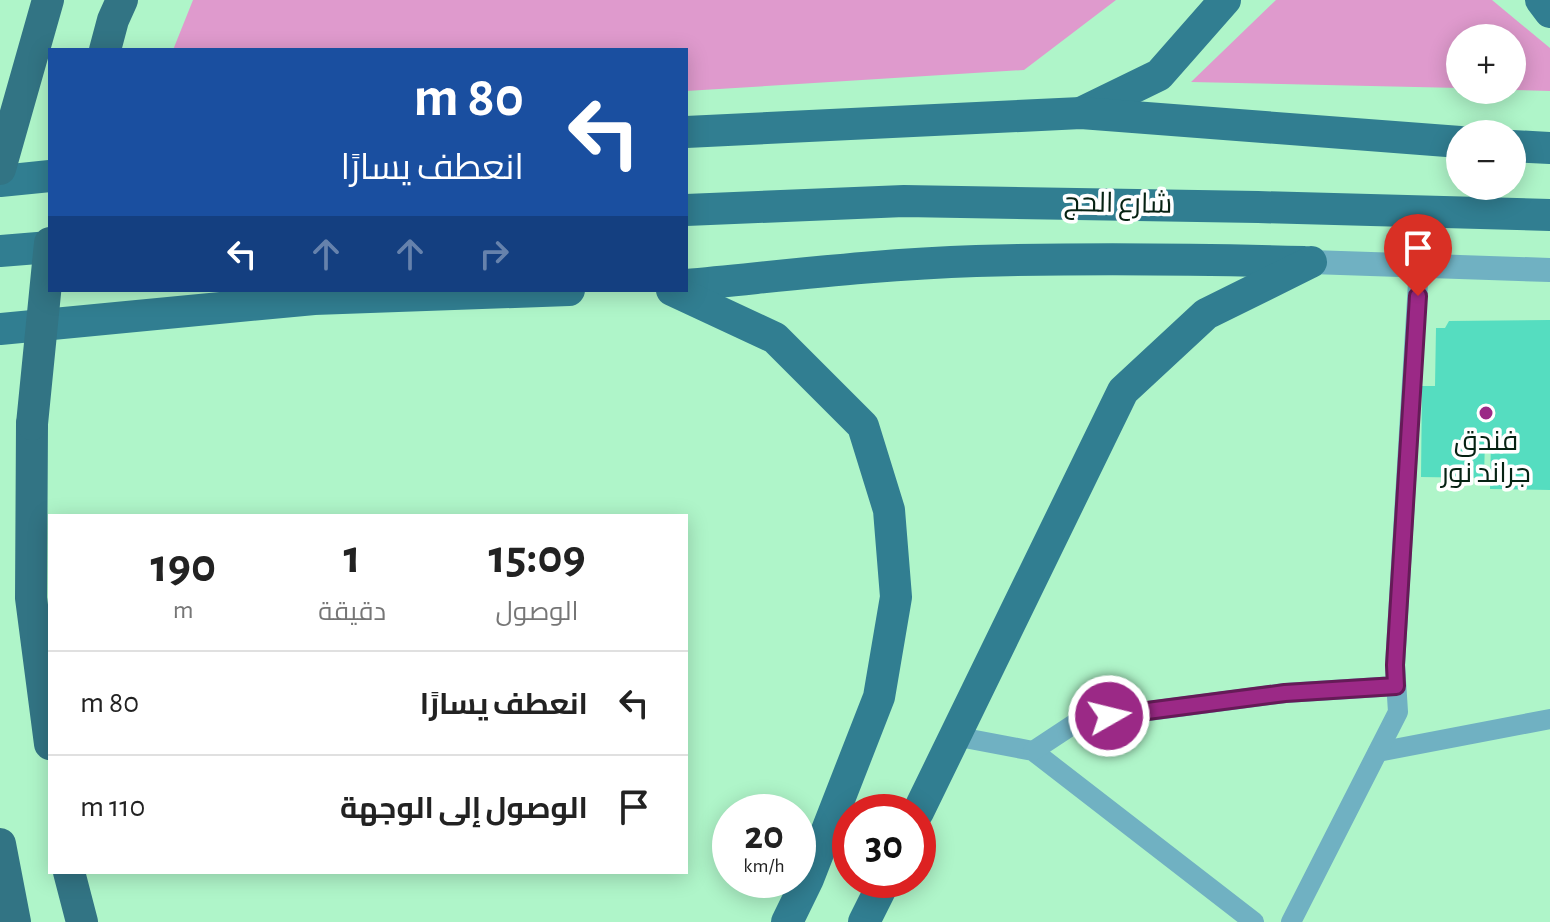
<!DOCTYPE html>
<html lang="ar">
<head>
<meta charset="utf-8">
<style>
  body { margin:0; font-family:"Alegreya Sans",Cairo,sans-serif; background:#f6f6f6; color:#222; direction:rtl; height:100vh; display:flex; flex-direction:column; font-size:30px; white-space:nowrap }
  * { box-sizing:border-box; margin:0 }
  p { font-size:26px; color:#767676 }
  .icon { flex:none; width:44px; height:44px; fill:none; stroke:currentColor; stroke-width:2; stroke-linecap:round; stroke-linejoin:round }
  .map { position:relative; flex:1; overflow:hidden; direction:ltr }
  .panel { position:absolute; left:48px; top:514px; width:640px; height:360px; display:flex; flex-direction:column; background:#fff; border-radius:0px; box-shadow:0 4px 20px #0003; direction:rtl }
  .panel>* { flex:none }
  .guide { position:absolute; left:48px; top:48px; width:640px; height:244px; border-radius:0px; box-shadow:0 4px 20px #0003; direction:rtl; background:#1a4fa0; color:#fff; overflow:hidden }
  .tools { position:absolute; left:1446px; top:24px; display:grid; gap:16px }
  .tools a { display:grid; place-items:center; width:80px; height:80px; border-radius:50%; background:#fff; box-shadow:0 4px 20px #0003; font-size:40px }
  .speed { position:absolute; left:712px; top:794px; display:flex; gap:16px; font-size:40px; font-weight:700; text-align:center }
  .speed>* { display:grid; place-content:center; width:104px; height:104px; border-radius:50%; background:#fff; box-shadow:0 4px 20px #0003; line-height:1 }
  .speed small { font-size:20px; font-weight:400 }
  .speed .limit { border:12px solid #d22; background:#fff; color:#111 }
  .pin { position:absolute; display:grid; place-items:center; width:68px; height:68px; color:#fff; margin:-82px -34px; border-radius:50% 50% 50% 0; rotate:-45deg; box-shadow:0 0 8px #0007 }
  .pin .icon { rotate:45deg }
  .me { position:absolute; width:88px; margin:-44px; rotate:82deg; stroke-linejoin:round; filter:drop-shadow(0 0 6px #0008) }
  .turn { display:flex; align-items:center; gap:28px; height:168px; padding:0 32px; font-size:36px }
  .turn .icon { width:104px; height:104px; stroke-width:2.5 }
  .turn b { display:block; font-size:56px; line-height:68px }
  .lanes { display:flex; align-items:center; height:76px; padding:0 32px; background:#0003; justify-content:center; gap:40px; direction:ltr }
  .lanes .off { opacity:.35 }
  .eta { display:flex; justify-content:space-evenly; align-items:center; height:136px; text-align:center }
  .eta b { font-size:48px; font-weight:700; line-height:56px }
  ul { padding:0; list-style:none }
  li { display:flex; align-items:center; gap:24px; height:104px; padding:0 32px; border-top:2px solid #e0e0e0 }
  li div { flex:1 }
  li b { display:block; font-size:30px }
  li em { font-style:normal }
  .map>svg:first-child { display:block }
  .green { fill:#df9acd }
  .building { fill:#55ddc0 }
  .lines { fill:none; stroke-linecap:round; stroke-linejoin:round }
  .minor { stroke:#70b1c2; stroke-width:20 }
  .tertiary { stroke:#70b1c2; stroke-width:24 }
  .primary { stroke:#317e91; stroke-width:32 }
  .trunk { stroke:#327484; stroke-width:32 }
  .trunk-bridge { stroke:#327484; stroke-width:32 }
  .route-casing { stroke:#651b57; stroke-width:20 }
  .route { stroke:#9b2986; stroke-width:14 }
  .poi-dot { fill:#9b2986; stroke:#fff; stroke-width:3 }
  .labels { text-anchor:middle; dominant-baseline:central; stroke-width:7; stroke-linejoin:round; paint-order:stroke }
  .street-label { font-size:28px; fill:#062213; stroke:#fff }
  .poi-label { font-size:28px; fill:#062213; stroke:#fff }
</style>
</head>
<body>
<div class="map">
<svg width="1550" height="922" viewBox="0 0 1550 922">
  <rect width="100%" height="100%" fill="#aff5c9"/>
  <g class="green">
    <path d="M193 0H1116L1024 70 686 91V50H173Z"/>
    <path d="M1276 0H1492L1550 48V91L1512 90V38H1460V88L1191 82Z"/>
  </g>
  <path class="building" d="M1550 320V490L1490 489 1491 439H1485L1484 478 1421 477 1422 386H1435L1436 328H1445L1449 321Z"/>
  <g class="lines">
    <g class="minor">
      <path d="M954 736 1033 751 1254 922"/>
      <path d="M1033 751 1080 720 1285 693 1396 686"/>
      <path d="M1378 752 1550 719"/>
      <path d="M1291 922 1398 712 1395 665 1419 266"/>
    </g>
    <path class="tertiary" d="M1311 262 1550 270"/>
    <g class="primary">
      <path d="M1541 0 1550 12"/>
      <path d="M1083 112 1159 75 1225 0"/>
      <path d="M686 132 1081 113 1460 142"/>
      <path d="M1512 146 1550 148"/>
      <path d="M0 181 50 176"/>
      <path d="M686 210 904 201 1258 207 1550 215"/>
      <path d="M0 251 50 247"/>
      <path d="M686 285C782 276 879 264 976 261 1085 258 1194 259 1304 262"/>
      <path d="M672 290 775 338 863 426 889 510 896 597 879 697 808 879 787 922"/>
      <path d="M0 329 314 299 569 290"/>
      <path d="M918 812 1123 391 1206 314 1311 262"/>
      <path d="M864 922 885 880"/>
    </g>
    <g class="trunk">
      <path d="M105 50 113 20 122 0"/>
      <path d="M0 169 48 0"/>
      <path d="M32 424 31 598 50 744"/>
      <path d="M0 844 15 922"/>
      <path d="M69 872 82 922"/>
    </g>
    <path class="trunk-bridge" d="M32 424 50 243"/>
  </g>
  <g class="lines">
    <g class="route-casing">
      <path id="route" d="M1109 716 1285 693 1396 686 1395 665 1418 296"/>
    </g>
    <use href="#route" class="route"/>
  </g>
  <circle class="poi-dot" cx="1486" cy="413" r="8"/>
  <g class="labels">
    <g class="street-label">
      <text transform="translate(1118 204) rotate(1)">شارع الحج</text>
    </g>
    <g class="poi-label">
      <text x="1486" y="442">فندق<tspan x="1486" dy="32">جراند نور</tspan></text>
    </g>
  </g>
</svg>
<div class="tools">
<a>+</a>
<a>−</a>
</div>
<div class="speed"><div>20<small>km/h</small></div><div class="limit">30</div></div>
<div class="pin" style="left:1418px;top:296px;background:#d93025"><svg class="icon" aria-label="arrive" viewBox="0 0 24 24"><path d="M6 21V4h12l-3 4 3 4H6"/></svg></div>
<svg class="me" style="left:1109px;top:716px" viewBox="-20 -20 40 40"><circle r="17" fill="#9b2986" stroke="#fff" stroke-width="3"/><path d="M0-11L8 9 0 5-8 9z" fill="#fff"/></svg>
<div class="guide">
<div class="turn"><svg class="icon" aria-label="left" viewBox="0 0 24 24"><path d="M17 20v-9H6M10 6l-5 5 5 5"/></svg><div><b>80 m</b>انعطف يسارًا</div></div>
<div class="lanes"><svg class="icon" aria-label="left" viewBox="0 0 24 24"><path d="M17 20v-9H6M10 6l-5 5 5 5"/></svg><svg class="icon off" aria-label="ahead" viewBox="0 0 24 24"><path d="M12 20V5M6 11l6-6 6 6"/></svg><svg class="icon off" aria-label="ahead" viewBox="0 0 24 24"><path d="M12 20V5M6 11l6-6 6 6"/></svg><svg class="icon off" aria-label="right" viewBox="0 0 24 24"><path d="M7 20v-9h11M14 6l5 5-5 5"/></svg></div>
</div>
<section class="panel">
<div class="eta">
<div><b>15:09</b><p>الوصول</p></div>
<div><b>1</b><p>دقيقة</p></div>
<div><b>190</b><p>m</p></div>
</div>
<ul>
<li><svg class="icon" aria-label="left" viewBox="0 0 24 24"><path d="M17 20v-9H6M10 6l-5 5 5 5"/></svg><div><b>انعطف يسارًا</b></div><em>80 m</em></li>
<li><svg class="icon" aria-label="arrive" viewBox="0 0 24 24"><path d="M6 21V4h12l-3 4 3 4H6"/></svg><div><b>الوصول إلى الوجهة</b></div><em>110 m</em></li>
</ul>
</section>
</div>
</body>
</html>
